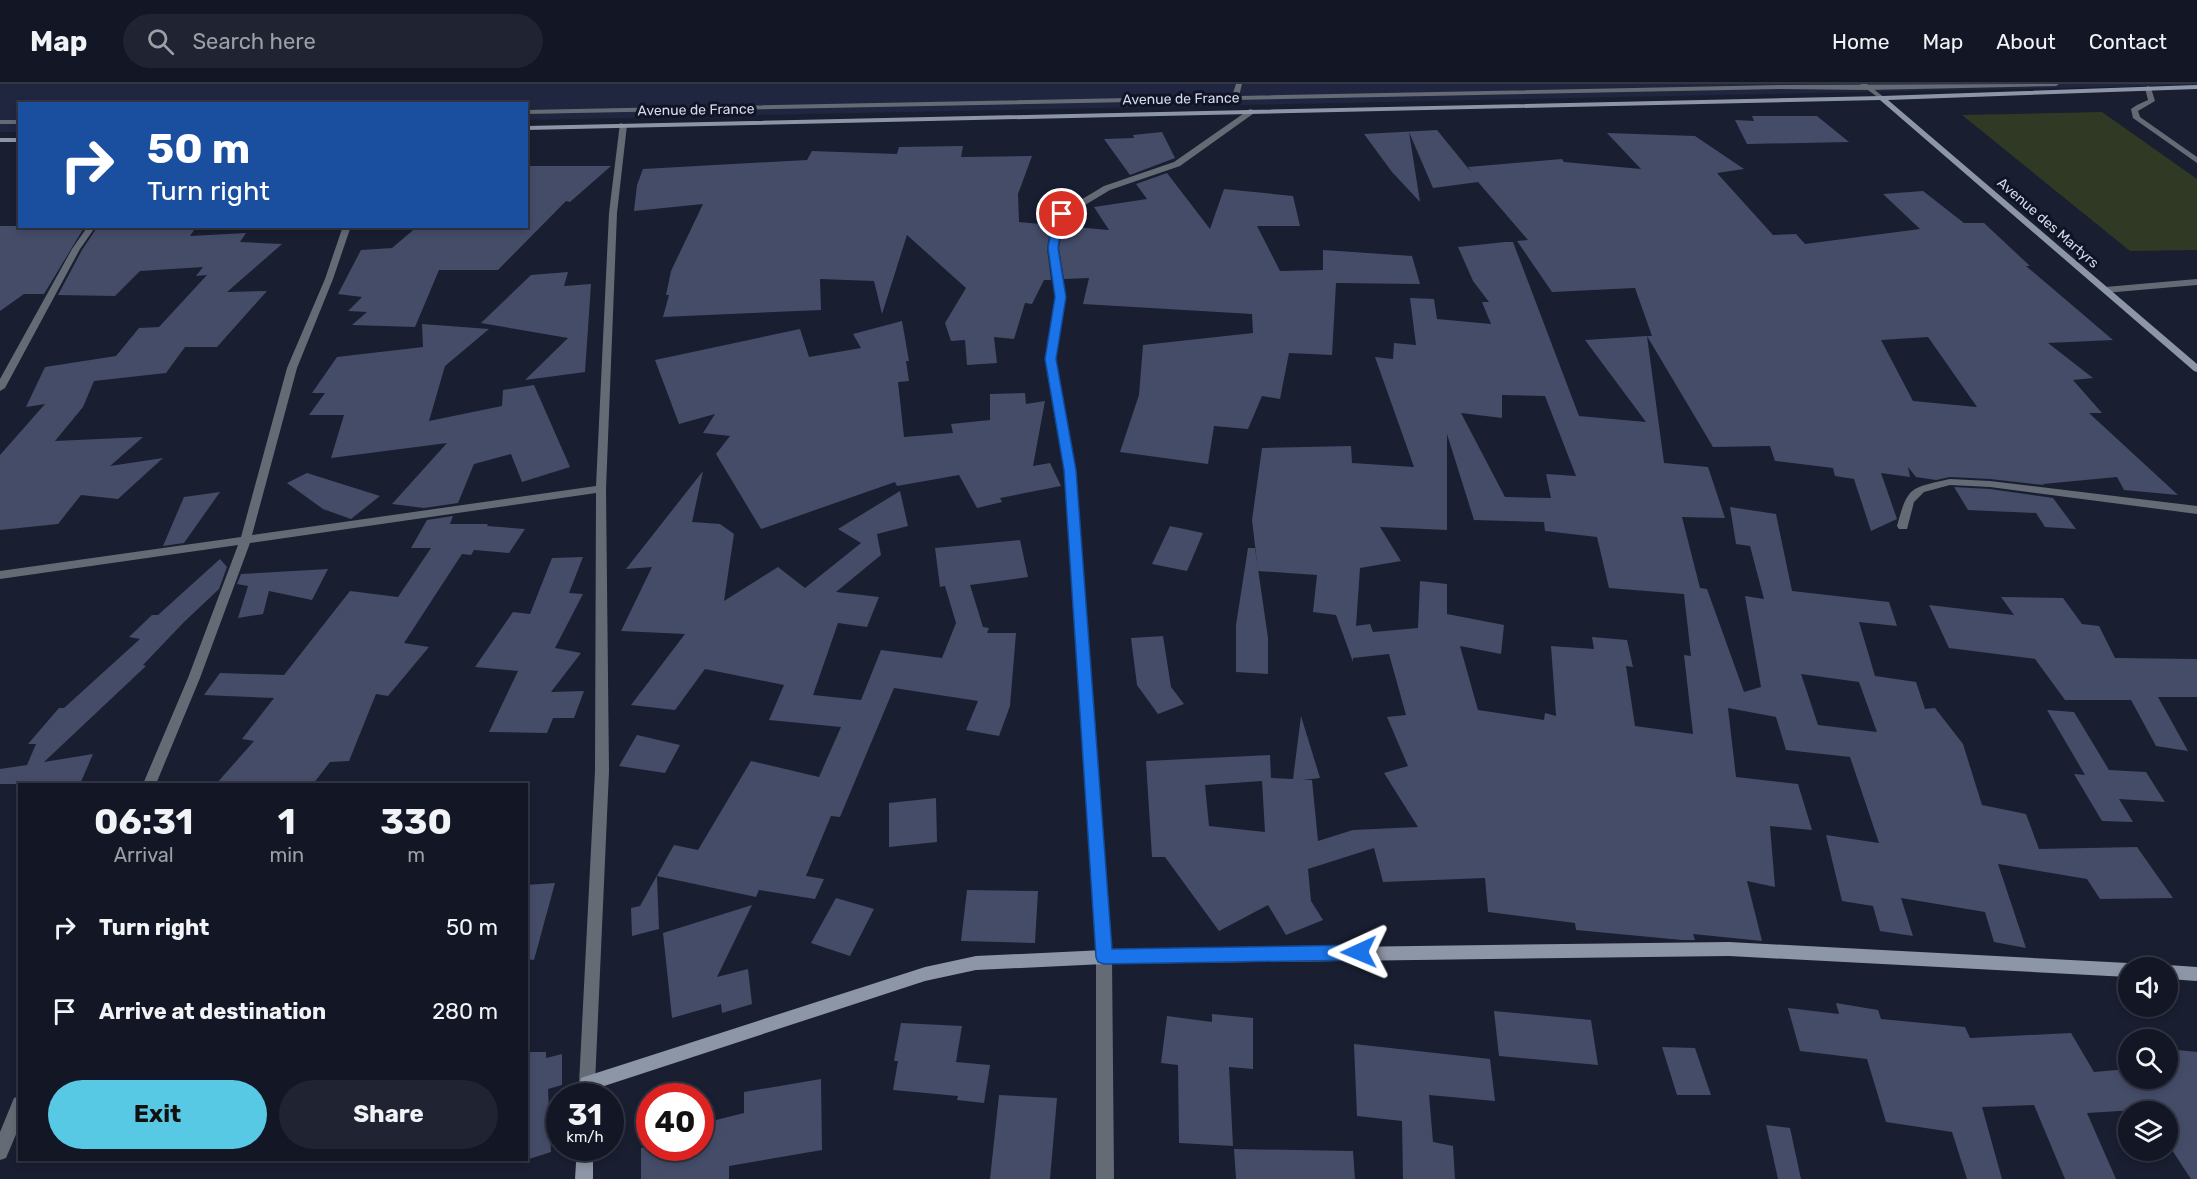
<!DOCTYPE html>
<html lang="en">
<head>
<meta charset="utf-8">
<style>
  body { margin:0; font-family:Rubik,sans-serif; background:#202332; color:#f1f3f6; height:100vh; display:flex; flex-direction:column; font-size:22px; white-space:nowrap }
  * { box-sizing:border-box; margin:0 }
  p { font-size:20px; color:#9d9fa7 }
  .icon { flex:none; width:33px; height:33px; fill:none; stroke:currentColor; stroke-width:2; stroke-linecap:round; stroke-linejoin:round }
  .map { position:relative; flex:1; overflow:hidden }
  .sheet { position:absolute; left:18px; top:699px; width:510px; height:378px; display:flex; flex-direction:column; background:#131625; border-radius:0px; box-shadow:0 3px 9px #0003,0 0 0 2px #323542 }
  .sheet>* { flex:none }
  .guide { position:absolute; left:18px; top:18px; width:510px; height:126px; border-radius:0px; box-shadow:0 3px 9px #0003,0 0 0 2px #323542; background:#1a4fa0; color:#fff; overflow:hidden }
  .fabs { position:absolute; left:2118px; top:873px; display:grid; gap:12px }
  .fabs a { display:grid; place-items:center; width:60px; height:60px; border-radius:50%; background:#131625; box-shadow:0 3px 9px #0003,0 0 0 2px #323542; font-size:30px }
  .speed { position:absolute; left:546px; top:999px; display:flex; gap:12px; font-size:30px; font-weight:700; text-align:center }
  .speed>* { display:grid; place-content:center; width:78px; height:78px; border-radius:50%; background:#131625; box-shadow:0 3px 9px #0003,0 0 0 2px #323542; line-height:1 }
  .speed small { font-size:15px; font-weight:400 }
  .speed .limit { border:9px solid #d22; background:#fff; color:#111 }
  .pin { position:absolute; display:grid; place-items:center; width:51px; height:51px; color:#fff; margin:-26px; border:3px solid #fff; border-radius:50%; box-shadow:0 2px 6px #0007 }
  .me { position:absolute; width:66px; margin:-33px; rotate:269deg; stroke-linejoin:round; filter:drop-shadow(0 0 4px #0008) }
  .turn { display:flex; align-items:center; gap:21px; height:126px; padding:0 30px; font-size:27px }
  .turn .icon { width:78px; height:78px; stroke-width:2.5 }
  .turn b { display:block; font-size:42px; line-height:51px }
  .eta { display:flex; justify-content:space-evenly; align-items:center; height:102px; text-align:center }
  .eta b { font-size:36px; font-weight:700; line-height:42px }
  .action { display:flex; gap:12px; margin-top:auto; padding:12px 30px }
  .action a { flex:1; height:69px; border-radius:36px; background:#58c9e4; color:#111; font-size:24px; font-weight:700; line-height:69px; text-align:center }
  .action a+a { background:#202332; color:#f1f3f6 }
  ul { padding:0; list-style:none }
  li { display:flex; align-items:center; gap:18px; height:84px; padding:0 30px }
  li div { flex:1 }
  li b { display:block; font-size:22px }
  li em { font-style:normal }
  header { display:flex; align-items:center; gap:36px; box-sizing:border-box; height:84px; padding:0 30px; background:#131625; border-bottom:2px solid #323542 }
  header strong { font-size:28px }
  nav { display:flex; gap:33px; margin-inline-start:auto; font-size:21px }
  .search { width:420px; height:54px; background:#202332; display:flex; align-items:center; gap:15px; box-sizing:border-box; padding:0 21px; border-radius:33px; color:#9d9fa7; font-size:22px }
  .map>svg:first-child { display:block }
  .built { fill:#20263f }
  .green { fill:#303923 }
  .building { fill:#444c68; fill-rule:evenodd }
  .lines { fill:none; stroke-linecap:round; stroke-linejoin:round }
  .lane { fill:#656b74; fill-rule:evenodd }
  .street { fill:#656b74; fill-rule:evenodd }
  .secondary { fill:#8d96a6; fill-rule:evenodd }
  .route { fill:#1a73e8; stroke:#114b97; stroke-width:1.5 }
  .labels { text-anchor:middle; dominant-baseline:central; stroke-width:6; stroke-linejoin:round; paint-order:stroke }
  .far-street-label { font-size:14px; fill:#d7dbe8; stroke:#101427 }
</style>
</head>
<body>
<header>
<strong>Map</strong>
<div class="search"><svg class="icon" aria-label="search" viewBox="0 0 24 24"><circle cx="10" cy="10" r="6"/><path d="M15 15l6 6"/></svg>Search here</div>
<nav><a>Home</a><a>Map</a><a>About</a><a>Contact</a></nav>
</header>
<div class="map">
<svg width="2197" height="1095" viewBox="0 0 2197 1095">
  <rect width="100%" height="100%" fill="#191e31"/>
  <path class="built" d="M0 0H2197V1L527 36 526 20H20L19 48H0Z"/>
  <path class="green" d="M2102 28 2197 95V166L2130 167 1962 31Z"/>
  <g class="building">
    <path d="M1752 32H1817L1849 58 1747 60 1735 36 1754 37Z"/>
    <path d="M1437 46 1472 89 1468 83 1562 75 1564 78 1641 85 1607 49 1695 52 1744 85 1717 89 1773 151 1796 150 1805 160 1920 145 1883 110 1923 107 1964 139H1984L2030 182H2026L2113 256 2048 259 2093 294 2073 296 2102 329H2089L2178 411 2124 406 2117 393 2043 400 2044 401 1990 395 1950 393 1936 396 1916 393 1908 383 1910 393 1881 389 1897 435 1871 447 1854 395 1835 392 1833 384 1775 377 1770 362 1713 363 1647 252H1652L1635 204 1552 208 1517 157 1528 156 1478 98 1433 104 1409 48 1420 118 1392 88 1364 50ZM1928 253 1977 323 1913 317 1881 256Z"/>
    <path d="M1162 48 1175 74 1130 91 1104 55 1134 54 1133 51Z"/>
    <path d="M963 62 961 73 1032 72 1018 110 1019 138 1051 141 1047 164 1051 196H1044L1032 220 1025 219 1014 255 994 253 997 279 967 281 965 256 951 257 945 239 966 204 907 151 882 230 874 197 820 195 821 226 663 233 669 211H666L671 187 703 120 634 127 637 101 643 85 807 76 812 67 897 70 899 63Z"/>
    <path d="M526 82H611L570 118 566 117 498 186H439L415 243 352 241 367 228 348 227 362 213 338 210 361 166 392 164 418 142H526Z"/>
    <path d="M1167 89 1210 145 1224 105 1293 112 1300 142H1257L1280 187 1323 186V166L1412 172 1420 200 1336 199 1332 271 1289 269 1280 315 1262 312 1248 345 1214 342 1208 380 1120 368 1139 311 1143 261 1253 249 1252 230 1083 220 1089 194 1064 195 1059 164 1063 142 1109 146 1094 123 1147 115 1136 100Z"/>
    <path d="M0 142H85L44 210H24L0 227Z"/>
    <path d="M98 142H197L190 152 246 149 240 158 282 160 227 208 267 207 217 263H185L166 289 94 297 83 323 55 357 143 353 110 382 163 374 118 415 81 411 58 440 0 446V371L45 320 26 323 45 283 116 272 139 244 159 243 207 191 196 192 203 183 140 187 115 212 58 211 82 166Z"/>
    <path d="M1505 158H1513L1579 332 1646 338 1585 256 1647 252 1664 379 1708 383 1725 434 1682 433 1700 504 1707 505 1744 608 1761 603 1745 512 1764 515 1750 462 1736 460 1730 423 1776 430 1792 507 1889 518 1897 542 1859 538 1875 592 1916 598 1925 625 1935 624 1963 660 1982 721 2026 730 2039 765 2137 763 2173 814 2100 815 2087 795 1998 780 2026 864 1994 858 1985 828 1901 814 1913 852 1880 847 1873 822 1842 817 1826 751 1879 759 1850 673 1786 666 1776 633 1728 624 1736 693 1798 700 1812 746 1770 742 1775 803 1747 797 1762 857 1693 850 1695 856H1682L1576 846 1575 839 1488 828 1485 794 1383 798 1374 764 1308 785 1311 817 1323 836 1286 851 1268 821 1219 847 1165 773H1152L1146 677 1270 671 1271 694 1293 695 1301 632 1320 694 1302 696H1312L1318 757 1353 746 1418 743 1384 689 1408 682 1387 633 1406 631 1389 570 1353 574V578L1336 531 1313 528 1317 491 1258 487 1252 436 1262 364 1351 362 1352 379 1414 383 1375 273 1393 275 1394 259 1416 261 1410 214 1434 215 1437 235 1491 240 1482 218H1489L1473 197 1458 163ZM1502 311 1545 312 1576 392 1546 390 1551 414 1505 413 1461 329 1502 334ZM1447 350 1474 436 1544 438 1545 447 1597 453 1609 504 1684 510 1691 572 1684 571 1693 650 1635 642 1626 582 1633 583 1627 556 1592 553 1594 565 1551 562 1556 632 1545 629 1544 636 1478 626 1460 562 1501 570 1504 541 1447 530V500L1420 497 1418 544 1373 548 1370 540 1356 542 1360 484 1401 477 1380 443 1447 446ZM1801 590 1859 598 1877 648 1818 641ZM1262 697 1265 748 1209 742 1205 701Z"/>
    <path d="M568 188 564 202 591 200 585 288 525 296 568 254 481 239 531 191Z"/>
    <path d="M902 237 909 277H906L909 297 898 298 904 353 953 349 951 340 990 336V310L1025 309 1026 320 1045 317 1033 382 1050 379 1061 402 1000 414 1002 418 977 424 959 391 897 402 895 398 761 445 716 370 730 352 703 349 715 330 679 340 655 276 800 245 809 273 861 264 853 250Z"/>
    <path d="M422 240 489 245 445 282 429 337 502 322 503 306 534 301 570 383 522 398 511 370 474 380 458 419 424 424 392 420 447 359 331 374 344 331H309L325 309H312L337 273 423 263Z"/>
    <path d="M703 387 692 438 720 440 734 450 724 517 778 483 805 504 861 459 838 445 900 407 908 442 877 450 881 471 836 508 879 513 867 543 838 539 813 611 861 616 881 566 942 574 956 539 945 502 940 503 935 464 1020 456 1028 493 970 501 983 543 989 544 987 549H1016L1010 622 999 652 966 646 978 617 894 604 840 733 831 732 806 792 824 795 815 815 759 806 756 813 657 792 659 845 632 852 631 824 640 822 674 761 698 766 751 677 819 693 841 643 769 636 784 601 705 585 675 626 631 621 685 550 621 547 652 483 626 485Z"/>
    <path d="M307 389 380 412 351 435 323 425 287 399Z"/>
    <path d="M1954 403 1990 405 2053 414 2076 445 2045 443 2036 429 1968 426Z"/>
    <path d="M220 408 184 459 163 462 184 413Z"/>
    <path d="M453 432 450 440H488L487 442 525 445 509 469 474 466 471 471 462 470 404 559 429 563 388 612 376 610 349 677 330 678 313 700H216L254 657 242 655 274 614 204 611 220 589 284 591 350 507 398 513 431 464H411L427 436Z"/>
    <path d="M1170 442 1203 449 1187 487 1152 480Z"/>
    <path d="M1248 464H1255L1268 554V590L1236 588V541Z"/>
    <path d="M583 473 569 509 583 510 555 564 581 569 551 608 584 607 574 634H553L547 649 489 648 518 587 475 583 513 528 530 530 552 474Z"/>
    <path d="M220 475 227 483 219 505 184 538 143 581 146 582 44 678 93 670 80 700H0V685L27 681 36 660H28L59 624H64L140 555 129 553 152 531H158Z"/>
    <path d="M328 485 312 516 269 507 263 530 238 534 248 502 237 500 241 490Z"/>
    <path d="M2001 513 2063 514 2082 540 2099 542 2115 574 2197 575V613H2158L2188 667 2156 662 2131 616H2065L2035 575 1949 564 1929 521 2014 531Z"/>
    <path d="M1163 552 1171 603 1184 620 1158 630 1137 601 1131 554Z"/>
    <path d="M2047 626 2074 628 2109 686 2146 688 2165 718 2119 715 2133 738 2102 737 2074 690 2085 691Z"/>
    <path d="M637 651 680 661 665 689 619 682Z"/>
    <path d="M936 714 937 758 889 763V719Z"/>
    <path d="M555 799 534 876 526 875V801Z"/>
    <path d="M967 806 1038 807 1035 859 961 857Z"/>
    <path d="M836 814 874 825 850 872 811 859Z"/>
    <path d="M752 821 717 893 748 885 752 920 722 929 721 920 672 934 663 849Z"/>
    <path d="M1836 919 1878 926 1881 935 1965 943 1970 954 2071 949 2094 988 2128 985V994H2168V965L2197 968V1095H2191L2168 1060V1024L2087 1029 2116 1095H2065L2034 1021 1982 1023 2002 1095H1967L1952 1048 1886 1038 1867 975 1800 967 1788 924 1839 930Z"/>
    <path d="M1494 927 1591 936 1598 981 1499 972Z"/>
    <path d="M1212 930 1253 934V985L1229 983 1233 1062 1179 1059 1178 981 1161 979 1167 932 1212 938Z"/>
    <path d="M901 939 962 942 956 978 990 981 984 1019 957 1016 958 1012 893 1006 898 977H894Z"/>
    <path d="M1354 960 1490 975 1495 1017 1429 1011 1433 1058 1453 1062 1455 1095H1403L1402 1037 1357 1032Z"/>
    <path d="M1662 963 1695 964 1711 1011H1677Z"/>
    <path d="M526 968H546V974L562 970V1001L548 1005 551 1068 526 1076Z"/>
    <path d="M821 995 822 1066 729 1082V1095H641V1064H700V1040L744 1029V1008Z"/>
    <path d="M999 1011 1057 1014 1050 1095H990Z"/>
    <path d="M1766 1041 1790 1044 1801 1095H1778Z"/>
    <path d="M1234 1065 1353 1067 1355 1095H1236Z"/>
  </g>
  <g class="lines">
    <g class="lane">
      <path d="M1236 0H1242L1239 12 1781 1 2059 0 2056 2 1868 6 1781 5 526 30V26L1232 12Z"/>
      <rect x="0" y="36" width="20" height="4"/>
    </g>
    <g class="street">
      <path d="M1860 0H1867L1885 14 1880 15Z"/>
      <path d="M2148 2 2151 4 2155 17 2138 27 2140 33 2197 73V79L2133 34 2131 25 2137 21 2148 16 2145 4Z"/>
      <path d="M1250 25 1257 27 1180 82 1110 106 1065 133 1062 136 1057 164 1064 213 1056 275 1075 386 1094 622 1112 873 1114 1095H1096V873L1082 622 1065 386 1046 275 1056 213 1049 164 1054 136 1059 129 1104 102 1174 78Z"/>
      <path d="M620 39 627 41 617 129 606 405 609 687 595 1000 593 1006 587 1008 581 1006 579 1000 595 687 596 409 250 459 200 594 156 700H143L188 594 238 461 0 495V487L241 453 287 284 325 195 343 142H351L333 195 297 284 252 451 596 402 609 129Z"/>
      <path d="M88 142H96L80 165 5 304 0 307V295L72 165Z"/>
      <path d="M2197 195V201L2105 209 2101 206 2105 203Z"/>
      <path d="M1950 395 1990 397 2197 422V430L1990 403 1950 401 1924 408 1914 418 1907 445H1899L1897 442C1908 401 1911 404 1950 395Z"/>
      <path d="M20 1012V1041L6 1074 0 1076V1048L14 1014Z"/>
    </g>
    <g class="secondary">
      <path d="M2197 1V5L1888 16 2197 280V288L2194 287 1880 16 526 46V42L1882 12Z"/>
      <rect x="0" y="54" width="20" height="4"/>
      <path d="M1729 858 2128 879 2134 884H2128V893L1729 872 1104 880 976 886 925 897 595 1005 594 1012H578L581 994 587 992 925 883 976 872 1104 866Z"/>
      <path d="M2168 881 2197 883V897L2168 895V884H2162Z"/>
      <path d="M577 1064H593V1095H575Z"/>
    </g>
  </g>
  <path class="route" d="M1062 128 1066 130 1062 136 1058 164 1066 213 1056 275 1076 386 1112 865 1359 861 1365 863 1368 868 1365 874 1359 876 1104 880 1098 878 1096 873 1064 386 1045 275 1055 213 1048 164 1053 136Z"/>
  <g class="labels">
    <g class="far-street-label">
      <text transform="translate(1181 15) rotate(-1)">Avenue de France</text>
      <text transform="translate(696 26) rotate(-1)">Avenue de France</text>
      <text transform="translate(2048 139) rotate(41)">Avenue des Martyrs</text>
    </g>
  </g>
</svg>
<div class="fabs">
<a><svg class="icon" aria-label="sound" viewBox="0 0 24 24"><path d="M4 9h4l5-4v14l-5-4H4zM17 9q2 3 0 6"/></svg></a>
<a><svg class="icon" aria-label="search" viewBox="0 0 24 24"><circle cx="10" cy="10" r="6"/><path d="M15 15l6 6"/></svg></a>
<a><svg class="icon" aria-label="layers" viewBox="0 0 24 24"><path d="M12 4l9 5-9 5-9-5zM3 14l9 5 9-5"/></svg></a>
</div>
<div class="speed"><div>31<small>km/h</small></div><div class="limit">40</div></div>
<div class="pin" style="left:1062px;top:130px;background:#d93025"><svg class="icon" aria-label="arrive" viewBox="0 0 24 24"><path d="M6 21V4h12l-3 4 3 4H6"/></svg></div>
<svg class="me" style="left:1359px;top:868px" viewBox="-20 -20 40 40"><path d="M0-17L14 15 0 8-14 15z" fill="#1a73e8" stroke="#fff" stroke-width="4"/></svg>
<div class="guide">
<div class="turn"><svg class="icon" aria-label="right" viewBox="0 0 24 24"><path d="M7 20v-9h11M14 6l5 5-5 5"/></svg><div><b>50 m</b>Turn right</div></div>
</div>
<section class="sheet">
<div class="eta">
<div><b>06:31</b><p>Arrival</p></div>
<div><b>1</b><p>min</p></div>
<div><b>330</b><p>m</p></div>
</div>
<ul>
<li><svg class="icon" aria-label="right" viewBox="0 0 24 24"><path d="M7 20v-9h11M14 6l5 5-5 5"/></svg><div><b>Turn right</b></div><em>50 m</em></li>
<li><svg class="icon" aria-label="arrive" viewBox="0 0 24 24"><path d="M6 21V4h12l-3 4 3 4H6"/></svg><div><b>Arrive at destination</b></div><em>280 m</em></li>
</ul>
<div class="action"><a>Exit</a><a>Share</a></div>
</section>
</div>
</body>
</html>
